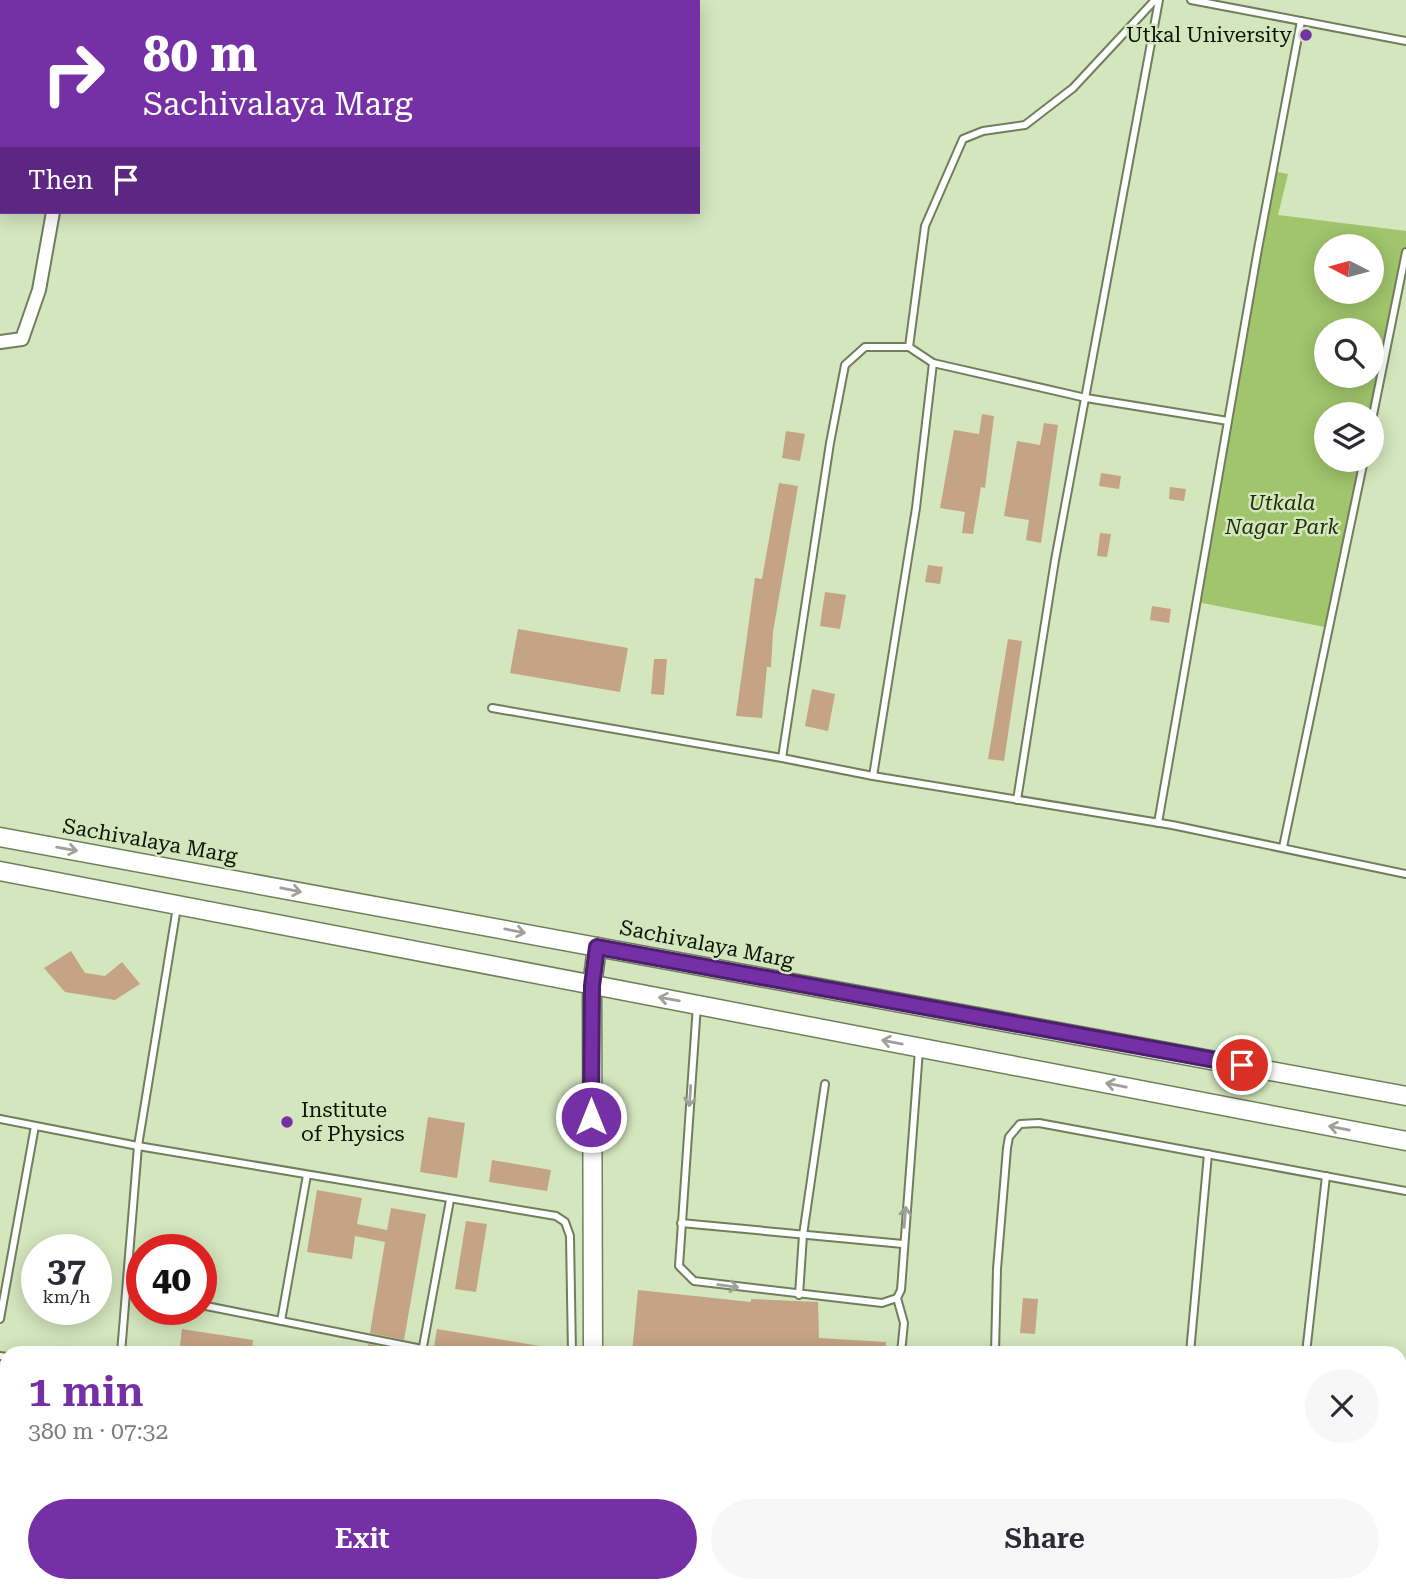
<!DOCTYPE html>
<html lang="en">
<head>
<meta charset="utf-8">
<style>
  body { margin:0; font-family:"Roboto Serif",serif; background:#f7f7f7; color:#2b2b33; height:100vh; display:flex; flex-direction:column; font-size:26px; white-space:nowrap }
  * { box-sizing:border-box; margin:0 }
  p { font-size:23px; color:#7c7c81 }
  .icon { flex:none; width:38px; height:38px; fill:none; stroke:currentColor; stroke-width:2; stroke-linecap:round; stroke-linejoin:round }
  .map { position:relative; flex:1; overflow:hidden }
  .sheet { position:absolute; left:0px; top:1346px; width:1407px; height:247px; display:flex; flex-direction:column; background:#fff; border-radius:21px 21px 0 0; box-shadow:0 4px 18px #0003 }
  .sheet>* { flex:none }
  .top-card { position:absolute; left:0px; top:0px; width:700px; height:214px; box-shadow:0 4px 18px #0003; background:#7430a4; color:#fff; overflow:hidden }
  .needle { width:46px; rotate:276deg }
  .controls { position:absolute; left:1314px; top:234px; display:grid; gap:14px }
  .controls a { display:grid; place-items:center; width:70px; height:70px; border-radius:50%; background:#fff; box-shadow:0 4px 18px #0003; font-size:35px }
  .speed { position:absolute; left:21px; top:1234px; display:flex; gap:14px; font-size:35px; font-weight:700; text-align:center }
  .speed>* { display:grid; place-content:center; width:91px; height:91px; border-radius:50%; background:#fff; box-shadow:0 4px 18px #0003; line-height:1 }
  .speed small { font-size:18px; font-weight:400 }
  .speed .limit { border:10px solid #d22; background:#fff; color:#111 }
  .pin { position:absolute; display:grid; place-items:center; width:60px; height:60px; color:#fff; margin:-30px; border:4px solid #fff; border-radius:50%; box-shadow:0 2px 7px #0007 }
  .me { position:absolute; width:77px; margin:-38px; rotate:0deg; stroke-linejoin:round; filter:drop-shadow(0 0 5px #0008) }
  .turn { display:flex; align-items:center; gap:24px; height:147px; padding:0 28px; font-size:32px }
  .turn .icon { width:91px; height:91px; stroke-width:2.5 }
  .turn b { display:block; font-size:49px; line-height:60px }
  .then { display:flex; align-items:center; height:66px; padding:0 28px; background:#0003; gap:14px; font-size:26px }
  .round { display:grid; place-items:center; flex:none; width:74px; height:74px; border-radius:37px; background:#f7f7f7 }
  .overview { display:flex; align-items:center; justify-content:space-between; height:119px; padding:0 28px }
  h1 { font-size:42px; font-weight:600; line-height:52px; color:#7430a4 }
  .action { display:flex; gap:14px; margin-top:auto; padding:14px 28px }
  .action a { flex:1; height:80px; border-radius:42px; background:#7430a4; color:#fff; font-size:28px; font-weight:600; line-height:80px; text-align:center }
  .action a+a { background:#f7f7f7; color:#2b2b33 }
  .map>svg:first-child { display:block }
  .green { fill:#a0c56c; fill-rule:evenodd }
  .building { fill:#c4a484 }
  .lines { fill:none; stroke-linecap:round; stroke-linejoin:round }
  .lane-casing { stroke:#6e7f5a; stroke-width:10 }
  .street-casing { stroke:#6e7f5a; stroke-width:16 }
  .secondary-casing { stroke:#6e7f5a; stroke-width:21 }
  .lane { stroke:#fff; stroke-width:6 }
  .street { stroke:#fff; stroke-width:12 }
  .secondary { stroke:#fff; stroke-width:18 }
  .oneway { stroke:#9ea19b }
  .route-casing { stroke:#4b1f6b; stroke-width:18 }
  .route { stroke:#7430a4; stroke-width:12 }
  .poi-dot { fill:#7430a4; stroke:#d3e6bd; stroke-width:2.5 }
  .labels { text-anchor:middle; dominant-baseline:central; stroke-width:5; stroke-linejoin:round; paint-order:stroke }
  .poi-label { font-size:21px; fill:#0d1305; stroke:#d3e6bd; text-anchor:end }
  .park-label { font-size:21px; font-style:italic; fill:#202f08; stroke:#d3e6bd }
  .street-label { font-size:21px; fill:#0d1305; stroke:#d3e6bd }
</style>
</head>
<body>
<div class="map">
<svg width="1406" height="1591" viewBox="0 0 1406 1591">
  <rect width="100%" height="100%" fill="#d3e6bd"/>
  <path class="green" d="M1273 171 1288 174 1278 215 1406 231V248L1372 415H1326V460H1363L1330 628 1197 602ZM1326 247H1372V292H1326ZM1326 331H1372V376H1326Z"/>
  <g class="building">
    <path d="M982 414 994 416 985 488 981 487 973 534 962 533 965 512 940 508 954 430 979 434Z"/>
    <path d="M1044 423 1058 425 1041 543 1026 540 1029 520 1004 516 1017 441 1040 445Z"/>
    <path d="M786 431 805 434 800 461 782 458Z"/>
    <path d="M1101 473 1121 476 1119 489 1099 486Z"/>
    <path d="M779 483 798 486 773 632 771 667H767L762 718 736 716 755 578 762 579Z"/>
    <path d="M1170 487 1186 489 1184 501 1169 499Z"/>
    <path d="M1100 533 1111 534 1107 557 1097 556Z"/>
    <path d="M928 565 943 567 940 584 925 582Z"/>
    <path d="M825 592 846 595 840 629 820 626Z"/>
    <path d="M1152 606 1171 609 1169 623 1150 620Z"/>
    <path d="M518 629 628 648 620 692 510 673Z"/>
    <path d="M1008 639 1022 641 1004 761 988 759Z"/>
    <path d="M654 659H667L664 695 651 694Z"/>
    <path d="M812 689 835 694 828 731 805 726Z"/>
    <path d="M71 951 85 973 105 976 122 962 140 984 115 1000 65 992 44 968Z"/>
    <path d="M428 1117 465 1123 457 1178 420 1172Z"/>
    <path d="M492 1160 551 1170 547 1191 489 1182Z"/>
    <path d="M317 1190 362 1198 357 1224 387 1230 391 1208 426 1214 404 1340 370 1333 385 1242 355 1236 352 1259 307 1252Z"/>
    <path d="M466 1221 487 1224 476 1292 455 1289Z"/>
    <path d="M638 1290 751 1302V1299L818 1302 819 1338 886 1342 885 1353H632Z"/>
    <path d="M1023 1298 1038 1299 1035 1334 1020 1333Z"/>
    <path d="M182 1329 253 1340 252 1353H179Z"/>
    <path d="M437 1329 540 1346 539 1353H433Z"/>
    <path d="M368 1344 403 1351 402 1353H366Z"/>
  </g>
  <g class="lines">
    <g class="lane-casing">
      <g id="lane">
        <path d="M195 0V2"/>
        <path d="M1155 0 1073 88 1025 125 983 131 963 139 925 226 909 347 933 363 916 508 873 776 1172 825 1406 874"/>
        <path d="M1191 0 1406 41"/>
        <path d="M933 363 1086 398 1228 421"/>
        <path d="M1372 420 1406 252"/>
        <path d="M492 708 782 758"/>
        <path d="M873 776 782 758 830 443 845 365 865 347H909"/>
        <path d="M1017 800 1055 560 1159 0"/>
        <path d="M1158 823 1258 249 1301 21"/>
        <path d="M1283 847 1364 460"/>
        <path d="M697 1005 679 1266 694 1281 882 1303 897 1298 901 1290 919 1050"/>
        <path d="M0 1119 138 1146 556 1216 565 1222 570 1236 572 1353"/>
        <path d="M681 1223 903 1244"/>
        <path d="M799 1295 803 1235 825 1084"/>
        <path d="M897 1298 904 1323 901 1353"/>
        <path d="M201 1305 422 1349"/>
        <path d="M0 1319 35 1126"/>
        <path d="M281 1321 307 1175"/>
        <path d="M422 1352 450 1200"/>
        <path d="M121 1353 138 1146 177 907"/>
        <path d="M995 1353 997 1269 1007 1148 1009 1137 1020 1124 1039 1123 1406 1191"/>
        <path d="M1190 1353 1208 1154"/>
        <path d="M1306 1353 1326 1176"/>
        <path d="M0 1356 7 1357"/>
        <path d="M1400 1452 1406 1453"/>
        <path d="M1021 1586 1022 1591"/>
        <path d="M104 1591V1586"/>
        <path d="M344 1591H357"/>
        <path d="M376 1591 378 1586"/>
        <path d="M593 1591V1586"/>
        <path d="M1167 1591V1586"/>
        <path d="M1283 1591 1284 1586"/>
      </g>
    </g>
    <g class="street-casing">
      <g id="street">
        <path d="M93 2 94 0"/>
        <path d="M0 342 22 339 39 290 53 212"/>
      </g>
    </g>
    <g class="secondary-casing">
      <g id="secondary">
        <path d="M0 837 1406 1096"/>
        <path d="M0 871 1406 1141"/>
        <path d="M593 1353 592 986 597 947"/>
        <path d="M622 1586 623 1591"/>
      </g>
    </g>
    <use href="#lane" class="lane"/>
    <use href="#street" class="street"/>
    <use href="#secondary" class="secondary"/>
  </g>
  <defs><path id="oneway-shaft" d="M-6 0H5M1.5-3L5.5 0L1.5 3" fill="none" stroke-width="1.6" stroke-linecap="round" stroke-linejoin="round" transform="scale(1.75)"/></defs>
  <g class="oneway">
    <use href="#oneway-shaft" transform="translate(67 849) rotate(10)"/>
    <use href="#oneway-shaft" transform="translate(291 890) rotate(11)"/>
    <use href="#oneway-shaft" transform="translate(515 931) rotate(11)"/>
    <use href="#oneway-shaft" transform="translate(669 999) rotate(-170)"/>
    <use href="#oneway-shaft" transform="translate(892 1042) rotate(-169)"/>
    <use href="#oneway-shaft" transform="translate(1116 1085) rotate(-169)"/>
    <use href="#oneway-shaft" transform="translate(690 1096) rotate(94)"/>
    <use href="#oneway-shaft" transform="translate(1339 1128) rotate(-169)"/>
    <use href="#oneway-shaft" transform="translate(905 1217) rotate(-85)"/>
    <use href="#oneway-shaft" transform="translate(728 1286) rotate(7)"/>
  </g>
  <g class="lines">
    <g class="route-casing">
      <path id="route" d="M591 1117 592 986 597 947 1242 1065"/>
    </g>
    <use href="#route" class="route"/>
  </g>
  <g class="poi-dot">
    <circle cx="1306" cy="35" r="7"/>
    <circle cx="287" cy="1122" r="7"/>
  </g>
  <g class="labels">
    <g class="poi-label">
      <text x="1292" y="35">Utkal University</text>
      <text x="301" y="1110" text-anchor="start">Institute<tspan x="301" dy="24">of Physics</tspan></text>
    </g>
    <g class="park-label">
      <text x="1282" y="503">Utkala<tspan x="1282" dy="24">Nagar Park</tspan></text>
    </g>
    <g class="street-label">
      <text transform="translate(150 841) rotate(10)">Sachivalaya Marg</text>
      <text transform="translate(707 944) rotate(11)">Sachivalaya Marg</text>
    </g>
  </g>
</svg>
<div class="controls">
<a><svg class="needle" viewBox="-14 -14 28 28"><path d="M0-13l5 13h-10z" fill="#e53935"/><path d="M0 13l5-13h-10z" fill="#7c7c81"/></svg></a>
<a><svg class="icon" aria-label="search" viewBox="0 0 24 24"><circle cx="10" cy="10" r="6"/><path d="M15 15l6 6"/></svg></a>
<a><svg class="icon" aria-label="layers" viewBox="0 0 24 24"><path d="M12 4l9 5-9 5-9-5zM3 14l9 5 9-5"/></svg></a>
</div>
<div class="speed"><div>37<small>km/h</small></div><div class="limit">40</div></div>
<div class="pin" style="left:1242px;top:1065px;background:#d93025"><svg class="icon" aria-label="arrive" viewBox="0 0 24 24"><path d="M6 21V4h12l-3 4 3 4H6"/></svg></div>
<svg class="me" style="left:591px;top:1117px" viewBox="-20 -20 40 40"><circle r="17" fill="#7430a4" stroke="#fff" stroke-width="3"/><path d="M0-11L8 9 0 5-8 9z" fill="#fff"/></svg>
<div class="top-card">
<div class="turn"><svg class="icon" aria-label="right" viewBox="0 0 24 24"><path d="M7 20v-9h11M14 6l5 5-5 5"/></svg><div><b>80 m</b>Sachivalaya Marg</div></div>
<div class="then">Then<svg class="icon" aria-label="arrive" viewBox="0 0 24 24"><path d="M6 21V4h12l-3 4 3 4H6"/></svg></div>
</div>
<section class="sheet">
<div class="overview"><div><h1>1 min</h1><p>380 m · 07:32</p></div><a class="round"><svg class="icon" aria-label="close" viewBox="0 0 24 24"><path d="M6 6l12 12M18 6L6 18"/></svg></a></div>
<div class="action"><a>Exit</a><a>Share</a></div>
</section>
</div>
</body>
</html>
